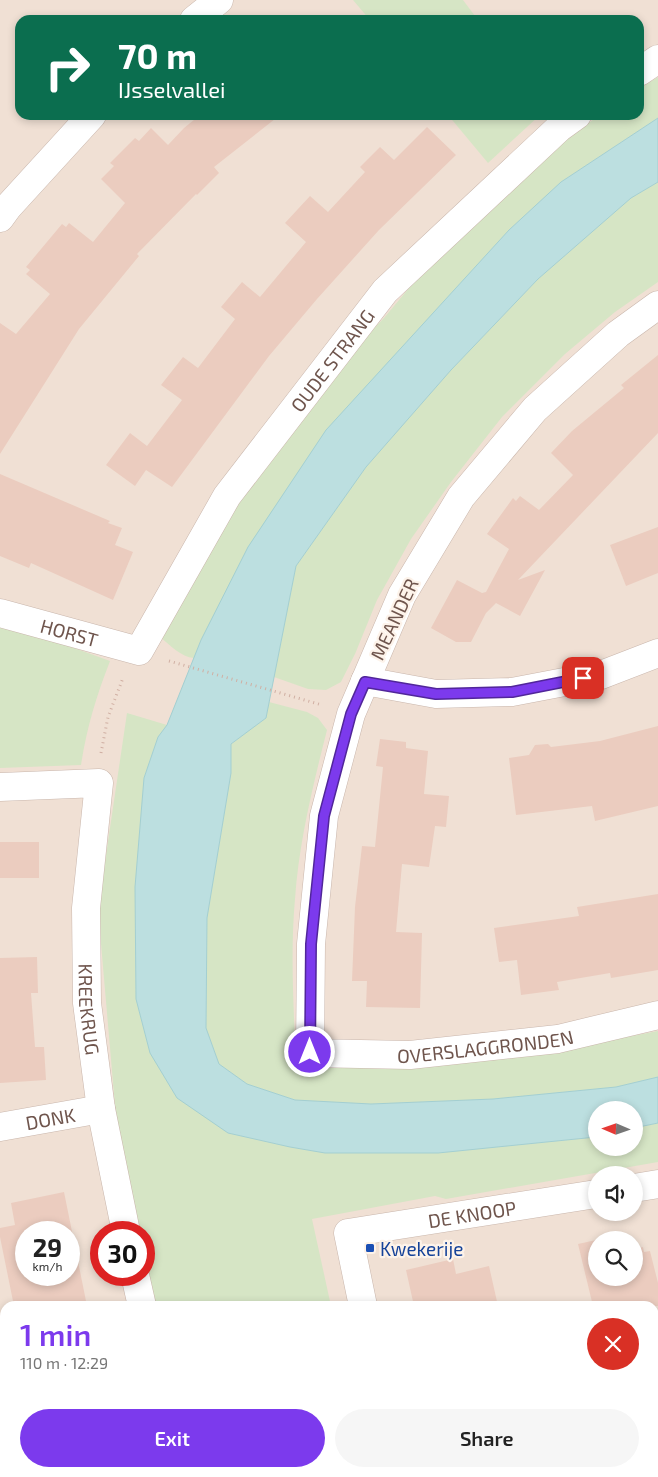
<!DOCTYPE html>
<html lang="en">
<head>
<meta charset="utf-8">
<style>
  body { margin:0; font-family:"Exo 2",sans-serif; background:#f6f6f6; color:#222; height:100vh; display:flex; flex-direction:column; font-size:19px; white-space:nowrap }
  * { box-sizing:border-box; margin:0 }
  p { font-size:16px; color:#767676 }
  .icon { flex:none; width:28px; height:28px; fill:none; stroke:currentColor; stroke-width:2; stroke-linecap:round; stroke-linejoin:round }
  .map { position:relative; flex:1; overflow:hidden }
  .panel { position:absolute; left:0px; top:1301px; width:659px; height:176px; display:flex; flex-direction:column; background:#fff; border-radius:15px 15px 0 0; box-shadow:0 2px 8px #0003 }
  .panel>* { flex:none }
  .hud { position:absolute; left:15px; top:15px; width:629px; height:105px; border-radius:15px; box-shadow:0 2px 8px #0003; background:#0b6e4f; color:#fff; overflow:hidden }
  .needle { width:32px; rotate:272deg }
  .controls { position:absolute; left:588px; top:1101px; display:grid; gap:10px }
  .controls a { display:grid; place-items:center; width:55px; height:55px; border-radius:50%; background:#fff; box-shadow:0 2px 8px #0003; font-size:25px }
  .speed { position:absolute; left:15px; top:1221px; display:flex; gap:10px; font-size:25px; font-weight:700; text-align:center }
  .speed>* { display:grid; place-content:center; width:65px; height:65px; border-radius:50%; background:#fff; box-shadow:0 2px 8px #0003; line-height:1 }
  .speed small { font-size:12px; font-weight:400 }
  .speed .limit { border:8px solid #d22; background:#fff; color:#111 }
  .pin { position:absolute; display:grid; place-items:center; width:42px; height:42px; color:#fff; margin:-21px; border-radius:10px; box-shadow:0 2px 8px #0006 }
  .me { position:absolute; width:55px; margin:-28px; rotate:0deg; stroke-linejoin:round; filter:drop-shadow(0 0 4px #0008) }
  .turn { display:flex; align-items:center; gap:18px; height:105px; padding:0 20px; font-size:22px }
  .turn .icon { width:65px; height:65px; stroke-width:2.5 }
  .turn b { display:block; font-size:35px; line-height:42px }
  .round { display:grid; place-items:center; flex:none; width:52px; height:52px; border-radius:26px; background:#f6f6f6 }
  .summary { display:flex; align-items:center; justify-content:space-between; height:85px; padding:0 20px }
  h1 { font-size:30px; font-weight:600; line-height:38px; color:#7c3aed }
  .button { display:flex; gap:10px; margin-top:auto; padding:10px 20px }
  .button a { flex:1; height:58px; border-radius:30px; background:#7c3aed; color:#fff; font-size:20px; font-weight:600; line-height:58px; text-align:center }
  .button a+a { background:#f6f6f6; color:#222 }
  .map>svg:first-child { display:block }
  .residential { fill:#f0e0d4; fill-rule:evenodd }
  .green { fill:#d6e5c5 }
  .water { fill:#bcdfe0; stroke:#a3cfd1 }
  .building { fill:#ebccbf; fill-rule:evenodd }
  .lines { fill:none; stroke-linecap:round; stroke-linejoin:round }
  .street-casing { stroke:#c9b6ac; stroke-width:29 }
  .path { stroke:#d0afa3; stroke-width:3; stroke-dasharray:1 4; stroke-linecap:butt }
  .street { stroke:#fff; stroke-width:28 }
  .route-casing { stroke:#51269a; stroke-width:12 }
  .route { stroke:#7c3aed; stroke-width:9 }
  .transit-dot { fill:#1a4fb4; stroke:#fdf3ea; stroke-width:2 }
  .labels { text-anchor:middle; dominant-baseline:central; stroke-width:4.5; stroke-linejoin:round; paint-order:stroke }
  .street-label { font-size:19px; fill:#6f554d; stroke:#fdf3ea }
  .transit-label { font-size:19px; fill:#164399; stroke:#fdf3ea; text-anchor:start }
</style>
</head>
<body>
<div class="map">
<svg width="658" height="1477" viewBox="0 0 658 1477">
  <rect width="100%" height="100%" fill="#f9efe5"/>
  <path class="residential" d="M0 0H658V1477H0ZM20 20H639V115H20ZM596 1110H634V1148H596ZM596 1175H634V1212H596ZM26 1232H69V1275H26ZM101 1232H144V1275H101ZM596 1240H634V1278H596ZM5 1306H654V1472H5Z"/>
  <g class="green">
    <path d="M353 0H463L478 20H370Z"/>
    <path d="M658 77V118L561 182 509 230 433 314 201 640 194 658C181 657 170 645 160 637L232 510 329 374 384 318 429 264 537 163 587 124 600 115H639V89Z"/>
    <path d="M448 115H540L488 163Z"/>
    <path d="M658 182V282L615 312 565 354 502 417 451 482 411 539 377 600 355 654 341 682 326 690 308 689 274 677 296 566 366 467 451 370 538 279 631 198Z"/>
    <path d="M0 621 110 661C96 697 87 727 81 765L0 768Z"/>
    <path d="M269 702 307 712 318 718 327 730C313 785 299 842 295 899 290 955 294 1011 296 1067L397 1064 563 1049 658 1031V1077L616 1087 493 1099 371 1104 295 1100 247 1084 219 1064 206 1028 207 918 231 773V744L266 718Z"/>
    <path d="M127 713 167 725 158 737 144 778 135 887 136 999 150 1053 228 1133 290 1147 325 1153H438L596 1137V1148H634V1128L658 1123V1162L446 1199 435 1196 312 1219 331 1306H146L144 1232H132L121 1175 98 909Z"/>
    <path d="M372 1472 374 1477H180L178 1473Z"/>
  </g>
  <path class="water" d="M658 118V182L631 198 538 279 451 370 366 467 296 566 266 718 231 744V773L207 918 206 1028 219 1064 247 1084 295 1100 371 1104 493 1099 616 1087 658 1077V1123L634 1128V1110H596V1137L438 1153H325L290 1147 228 1133 177 1098 150 1053 136 999 135 887 144 778 158 737 167 725 201 640 248 547 326 430 509 230 561 182Z"/>
  <g class="building">
    <path d="M200 115H280L214 167 219 173 197 195 196 194 137 254 139 256 79 329 0 454V323L16 334 50 294 26 274 30 270 26 267 62 224 66 227 69 223 93 242 125 203 101 179 114 166 110 163 135 138 139 141 151 128 168 145 184 128Z"/>
    <path d="M427 127 456 155 379 230 317 299 269 356 172 487 146 470 135 486 106 465 130 433 147 446 182 400 161 385 183 357 198 368 235 319 221 307 242 282 260 297 306 242 285 223 310 196 328 212 365 172 360 167 380 147 394 160Z"/>
    <path d="M658 355V433L518 580 545 570 520 616 496 603 486 613 471 642H456L431 628 457 580 482 593 486 592 509 549 487 534 513 498 516 501 520 496 539 510 573 475 551 453 572 431 624 388 621 385Z"/>
    <path d="M0 474 110 521 108 523 122 528 115 545 133 552 113 600 31 563 29 568 0 556Z"/>
    <path d="M658 527V573L626 586 610 545Z"/>
    <path d="M658 726V806L595 821 592 806 516 815 509 758 529 755 535 745 548 744 551 747 600 741Z"/>
    <path d="M380 739 406 742V748L428 751 424 794 449 796 446 827 435 826 429 867 402 864 396 932 422 933 420 1008 366 1007 367 981H352L355 907 362 846 375 847 383 767 376 766Z"/>
    <rect x="0" y="842" width="39" height="36"/>
    <path d="M658 894V970L611 978 610 973 557 982 559 990 521 995 517 960 499 962 494 928 579 916 577 907Z"/>
    <path d="M37 957 38 993H31L35 1047H44L46 1080 0 1083V958Z"/>
    <path d="M64 1192 86 1301 62 1306H14L0 1237V1228L15 1225 11 1203ZM26 1232H69V1275H26Z"/>
    <path d="M596 1240V1278H634V1249L643 1247 644 1252 650 1251 658 1283V1306H593L578 1244Z"/>
    <path d="M453 1259 456 1274 489 1266 498 1306H414L406 1270Z"/>
  </g>
  <g class="lines">
    <g class="street-casing">
      <g id="street">
        <path d="M194 20 219 0"/>
        <path d="M639 72 658 59"/>
        <path d="M0 218 8 207 92 115"/>
        <path id="s1" d="M658 305 618 334 535 409 461 497 402 595 351 714 324 816 311 944 310 1053 410 1055 558 1039 658 1015"/>
        <path id="s2" d="M0 613 139 651 227 496 385 291 559 128 577 115"/>
        <path d="M365 681 436 694 512 692 601 675 658 653"/>
        <path id="s3" d="M0 787 99 783 86 908 87 1003 101 1109 126 1232"/>
        <path id="s4" d="M0 1127 101 1109"/>
        <path d="M634 1188 658 1184"/>
        <path d="M135 1275 142 1306"/>
        <path id="s5" d="M363 1306 348 1233 596 1194"/>
        <path d="M178 1472 179 1477"/>
        <path d="M404 1472 406 1477"/>
        <path d="M63 1477 80 1472"/>
      </g>
    </g>
    <g class="path">
      <path d="M169 661 322 705"/>
      <path d="M101 753 108 717 123 678"/>
    </g>
    <use href="#street" class="street"/>
  </g>
  <g class="lines">
    <g class="route-casing">
      <path id="route" d="M310 1052 311 944 324 816 351 714 365 682 436 694 512 692 583 678"/>
    </g>
    <use href="#route" class="route"/>
  </g>
  <rect class="transit-dot" x="365" y="1243" width="10" height="10" rx="2.5"/>
  <g class="labels">
    <g class="street-label">
      <text stroke="none"><textPath href="#s2" startOffset="494">OUDE STRANG</textPath></text>
      <text transform="translate(394 619) rotate(-65)">MEANDER</text>
      <text stroke="none"><textPath href="#s2" startOffset="72">HORST</textPath></text>
      <text stroke="none"><textPath href="#s3" startOffset="326">KREEKRUG</textPath></text>
      <text stroke="none"><textPath href="#s1" startOffset="1039">OVERSLAGGRONDEN</textPath></text>
      <text stroke="none"><textPath href="#s4" startOffset="51">DONK</textPath></text>
      <text stroke="none"><textPath href="#s5" startOffset="200">DE KNOOP</textPath></text>
    </g>
    <g class="transit-label">
      <text x="380" y="1248">Kwekerije</text>
    </g>
  </g>
</svg>
<div class="controls">
<a><svg class="needle" viewBox="-14 -14 28 28"><path d="M0-13l5 13h-10z" fill="#e53935"/><path d="M0 13l5-13h-10z" fill="#767676"/></svg></a>
<a><svg class="icon" aria-label="sound" viewBox="0 0 24 24"><path d="M4 9h4l5-4v14l-5-4H4zM17 9q2 3 0 6"/></svg></a>
<a><svg class="icon" aria-label="search" viewBox="0 0 24 24"><circle cx="10" cy="10" r="6"/><path d="M15 15l6 6"/></svg></a>
</div>
<div class="speed"><div>29<small>km/h</small></div><div class="limit">30</div></div>
<div class="pin" style="left:583px;top:678px;background:#d93025"><svg class="icon" aria-label="arrive" viewBox="0 0 24 24"><path d="M6 21V4h12l-3 4 3 4H6"/></svg></div>
<svg class="me" style="left:310px;top:1052px" viewBox="-20 -20 40 40"><circle r="17" fill="#7c3aed" stroke="#fff" stroke-width="3"/><path d="M0-11L8 9 0 5-8 9z" fill="#fff"/></svg>
<div class="hud">
<div class="turn"><svg class="icon" aria-label="right" viewBox="0 0 24 24"><path d="M7 20v-9h11M14 6l5 5-5 5"/></svg><div><b>70 m</b>IJsselvallei</div></div>
</div>
<section class="panel">
<div class="summary"><div><h1>1 min</h1><p>110 m · 12:29</p></div><a class="round" style="background:#d93025;color:#fff"><svg class="icon" aria-label="close" viewBox="0 0 24 24"><path d="M6 6l12 12M18 6L6 18"/></svg></a></div>
<div class="button"><a>Exit</a><a>Share</a></div>
</section>
</div>
</body>
</html>
